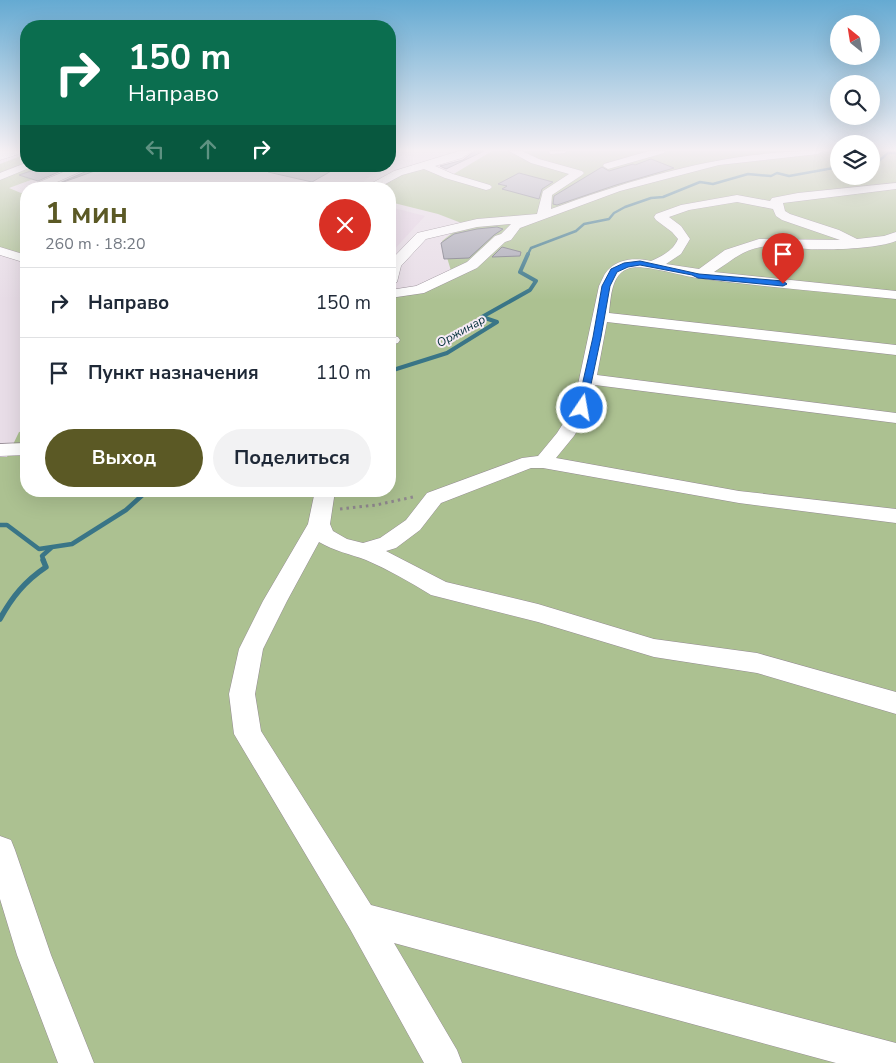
<!DOCTYPE html>
<html lang="ru">
<head>
<meta charset="utf-8">
<style>
  body { margin:0; font-family:"Nunito Sans",sans-serif; background:#f2f2f3; color:#1f2937; height:100vh; display:flex; flex-direction:column; font-size:19px; white-space:nowrap }
  * { box-sizing:border-box; margin:0 }
  p { font-size:16px; color:#747a83 }
  .icon { flex:none; width:28px; height:28px; fill:none; stroke:currentColor; stroke-width:2; stroke-linecap:round; stroke-linejoin:round }
  .map { position:relative; flex:1; overflow:hidden }
  .details { position:absolute; left:20px; top:182px; width:376px; height:315px; display:flex; flex-direction:column; background:#fff; border-radius:20px; box-shadow:0 5px 20px #0002 }
  .details>* { flex:none }
  .hud { position:absolute; left:20px; top:20px; width:376px; height:152px; border-radius:20px; box-shadow:0 5px 20px #0002; background:#0b6e4f; color:#fff; overflow:hidden }
  .needle { width:32px; rotate:330deg }
  .fabs { position:absolute; left:830px; top:15px; display:grid; gap:10px }
  .fabs a { display:grid; place-items:center; width:50px; height:50px; border-radius:50%; background:#fff; box-shadow:0 5px 20px #0002; font-size:25px }
  .pin { position:absolute; display:grid; place-items:center; width:42px; height:42px; color:#fff; margin:-51px -21px; border-radius:50% 50% 50% 0; rotate:-45deg; box-shadow:0 0 5px #0007 }
  .pin .icon { rotate:45deg }
  .me { position:absolute; width:55px; margin:-28px; rotate:12deg; stroke-linejoin:round; filter:drop-shadow(0 0 4px #0008) }
  .turn { display:flex; align-items:center; gap:18px; height:105px; padding:0 25px; font-size:22px }
  .turn .icon { width:65px; height:65px; stroke-width:2.5 }
  .turn b { display:block; font-size:35px; line-height:42px }
  .lanes { display:flex; align-items:center; height:48px; padding:0 25px; background:#0003; justify-content:center; gap:25px; direction:ltr }
  .lanes .off { opacity:.35 }
  .round { display:grid; place-items:center; flex:none; width:52px; height:52px; border-radius:26px; background:#f2f2f3 }
  .summary { display:flex; align-items:center; justify-content:space-between; height:85px; padding:0 25px }
  h1 { font-size:30px; font-weight:700; line-height:38px; color:#5b5925 }
  .primary-button { display:flex; gap:10px; margin-top:auto; padding:10px 25px }
  .primary-button a { flex:1; height:58px; border-radius:30px; background:#5b5925; color:#fff; font-size:20px; font-weight:700; line-height:58px; text-align:center }
  .primary-button a+a { background:#f2f2f3; color:#1f2937 }
  ul { padding:0; list-style:none }
  li { display:flex; align-items:center; gap:15px; height:70px; padding:0 25px; border-top:1px solid #e0e1e3 }
  li div { flex:1 }
  li b { display:block; font-size:19px }
  li em { font-style:normal }
  .map>svg:first-child { display:block }
  .education { fill:#e3d1e2 }
  .green { fill:#acc191 }
  .lines { fill:none; stroke-linecap:round; stroke-linejoin:round }
  .stream-far3 { stroke:#397587; stroke-width:2.5 }
  .stream-far2 { stroke:#397587; stroke-width:4 }
  .stream-far1 { stroke:#397587; stroke-width:4.5 }
  .stream { stroke:#397587; stroke-width:5.5 }
  .building { fill:#a8a7b4; stroke:#757480 }
  .minor-casing { stroke:#948a93; stroke-width:1 }
  .major-casing { stroke:#948a93; stroke-width:1 }
  .path { stroke:#8f878e; stroke-width:3; stroke-dasharray:2.5 4; stroke-linecap:butt }
  .minor { fill:#fff; fill-rule:evenodd }
  .major { fill:#fff; fill-rule:evenodd }
  .route { fill:#1a73e8; stroke:#114b97 }
  .labels { text-anchor:middle; dominant-baseline:central; stroke-width:4; stroke-linejoin:round; paint-order:stroke }
  .far-water-label { font-size:12px; font-style:italic; fill:#032f39; stroke:#f6ebf5 }
</style>
</head>
<body>
<div class="map">
<svg width="896" height="1063" viewBox="0 0 896 1063">
  <rect width="100%" height="100%" fill="#e8dde7"/>
  <g class="education">
    <path d="M118 166H381L356 189H61Z"/>
    <path d="M390 207 425 216 390 254Z"/>
  </g>
  <g class="green">
    <path d="M492 151H839V176H871V151H896V1063H0V457H7L19 432 26 431V491H390V292L409 291 452 274 442 241 464 224 438 214 390 202V189H375L394 177 418 168 452 175Z"/>
    <path d="M26 154V163L0 173V164Z"/>
    <path d="M33 166H46L58 170 9 188 21 193 26 192V261L0 254V179Z"/>
  </g>
  <g class="lines">
    <g class="stream-far3">
      <path d="M871 165H874L888 153H896"/>
      <path d="M527 256 531 248 576 231 584 224 609 219 614 213 625 207 651 198 663 197 700 182 713 184 748 174 771 176 777 173 789 176 839 167"/>
    </g>
    <path class="stream-far2" d="M390 371 447 353 497 322 482 317 530 290 536 281 520 272 528 254"/>
    <g class="stream-far1">
      <path d="M0 525H7L39 549 72 544 126 510 147 491"/>
      <path d="M44 561 42 556 51 548"/>
    </g>
    <path class="stream" d="M0 619C12 597 25 581 46 567L43 560"/>
  </g>
  <g class="building">
    <path d="M474 151H484L446 169 440 166 463 160Z"/>
    <path d="M651 159 674 168 616 185 557 205 553 204 554 196 602 167 609 171 633 164 635 165Z"/>
    <path d="M45 166H72L38 181 19 175Z"/>
    <path d="M95 166 106 167 55 185 94 168Z"/>
    <path d="M269 166H340L312 182 268 172Z"/>
    <path d="M519 173 553 182 542 189 539 199 502 189 507 186 498 184Z"/>
    <path d="M497 227 503 229 494 235 469 258 444 259 441 243 454 234 477 229Z"/>
    <path d="M502 247 521 252 520 256 492 257Z"/>
  </g>
  <g class="lines">
    <g class="minor-casing">
      <g id="minor">
        <path d="M459 151H472L462 158 435 166 453 174 490 185 492 187 490 189 486 190 445 178 424 169 402 175 376 189H361L394 171Z"/>
        <path d="M509 151H522L539 159 582 171 584 173 582 175 552 195 551 209C638 177 729 150 823 151L818 154 719 165 620 191 520 228 511 240 505 242 477 268 424 293 390 298V290L416 286 467 262 495 236 501 234 511 224 477 227 426 239 401 266 397 282 390 284V261L417 233 477 219 537 214 543 191 569 174 531 163Z"/>
        <path d="M549 151H566L565 153 550 154Z"/>
        <path d="M649 151H665L664 153 608 169 603 166 604 164Z"/>
        <path d="M26 163V166H34L0 180V173Z"/>
        <path d="M78 166H93L48 186 50 189H38L35 185 37 183Z"/>
        <path d="M896 183V189L783 203 785 211 790 214 839 230 857 239 884 236 896 232V241C875 249 831 250 808 249 792 248 776 244 761 247 742 250 730 262 714 272L896 291V299C830 292 764 287 698 278 682 276 644 264 630 268 611 273 611 297 609 313L896 345V355L607 322 597 375 896 413V423L595 385 591 408 574 436 556 458 739 491 896 509V523L739 503 543 468H531L441 503 420 530 396 548 386 551 446 582 538 604 654 639 757 653 896 692V714L757 673 654 657 538 622 439 597 431 595C410 582 389 570 366 560 350 554 334 551 319 542L287 601 263 649 255 694 261 731 371 905 896 1043V1063H836L394 943 457 1050 462 1063H424L350 929 234 734 229 694 239 649 263 601 308 524 315 491H335L330 524 333 531 347 539 363 543 380 538 406 520 427 493 522 458 538 456 557 433 573 408 599 286C602 281 604 273 609 269 620 258 637 258 651 261 662 256 673 251 678 239L672 232 656 220 654 217 656 214 681 205 737 195 770 201 772 198 798 193ZM737 202 773 209 776 216 782 220 840 240 759 239 725 250 699 269 666 264 681 254 690 239 681 226 669 217 689 210Z"/>
        <path d="M0 247 26 255V263L0 255Z"/>
        <path d="M390 335 398 337 400 340 398 343 390 345Z"/>
        <path d="M26 443V455L0 456V444Z"/>
        <path d="M0 836 11 840 15 850 51 955 94 1063H58L17 955 0 899Z"/>
      </g>
    </g>
    <g class="major-casing">
      <path id="major" d="M0 151H21L19 154 0 160Z"/>
    </g>
    <path class="path" d="M340 509 376 505 413 497"/>
    <use href="#minor" class="minor"/>
    <use href="#major" class="major"/>
  </g>
  <linearGradient id="sky" x2="0" y2="1"><stop stop-color="#65aad2"/><stop offset="0.5" stop-color="#f5f0f4"/><stop offset="1" stop-color="#f5f0f4" stop-opacity="0"/></linearGradient>
  <rect width="896" height="300" fill="url(#sky)"/>
  <path class="route" d="M640 261 699 274 783 281 787 284 783 286 698 278 692 275 640 265 628 267 617 272 610 286 601 337 586 408 582 410H578L577 408 593 337 602 286 611 269 624 263Z"/>
  <g class="labels">
    <g class="far-water-label">
      <text transform="translate(461 331) rotate(-29)">Оржинар</text>
    </g>
  </g>
</svg>
<div class="fabs">
<a><svg class="needle" viewBox="-14 -14 28 28"><path d="M0-13l5 13h-10z" fill="#e53935"/><path d="M0 13l5-13h-10z" fill="#747a83"/></svg></a>
<a><svg class="icon" aria-label="search" viewBox="0 0 24 24"><circle cx="10" cy="10" r="6"/><path d="M15 15l6 6"/></svg></a>
<a><svg class="icon" aria-label="layers" viewBox="0 0 24 24"><path d="M12 4l9 5-9 5-9-5zM3 14l9 5 9-5"/></svg></a>
</div>
<div class="pin" style="left:783px;top:284px;background:#d93025"><svg class="icon" aria-label="arrive" viewBox="0 0 24 24"><path d="M6 21V4h12l-3 4 3 4H6"/></svg></div>
<svg class="me" style="left:582px;top:408px" viewBox="-20 -20 40 40"><circle r="17" fill="#1a73e8" stroke="#fff" stroke-width="3"/><path d="M0-11L8 9 0 5-8 9z" fill="#fff"/></svg>
<div class="hud">
<div class="turn"><svg class="icon" aria-label="right" viewBox="0 0 24 24"><path d="M7 20v-9h11M14 6l5 5-5 5"/></svg><div><b>150 m</b>Направо</div></div>
<div class="lanes"><svg class="icon off" aria-label="left" viewBox="0 0 24 24"><path d="M17 20v-9H6M10 6l-5 5 5 5"/></svg><svg class="icon off" aria-label="ahead" viewBox="0 0 24 24"><path d="M12 20V5M6 11l6-6 6 6"/></svg><svg class="icon" aria-label="right" viewBox="0 0 24 24"><path d="M7 20v-9h11M14 6l5 5-5 5"/></svg></div>
</div>
<section class="details">
<div class="summary"><div><h1>1 мин</h1><p>260 m · 18:20</p></div><a class="round" style="background:#d93025;color:#fff"><svg class="icon" aria-label="close" viewBox="0 0 24 24"><path d="M6 6l12 12M18 6L6 18"/></svg></a></div>
<ul>
<li><svg class="icon" aria-label="right" viewBox="0 0 24 24"><path d="M7 20v-9h11M14 6l5 5-5 5"/></svg><div><b>Направо</b></div><em>150 m</em></li>
<li><svg class="icon" aria-label="arrive" viewBox="0 0 24 24"><path d="M6 21V4h12l-3 4 3 4H6"/></svg><div><b>Пункт назначения</b></div><em>110 m</em></li>
</ul>
<div class="primary-button"><a>Выход</a><a>Поделиться</a></div>
</section>
</div>
</body>
</html>
